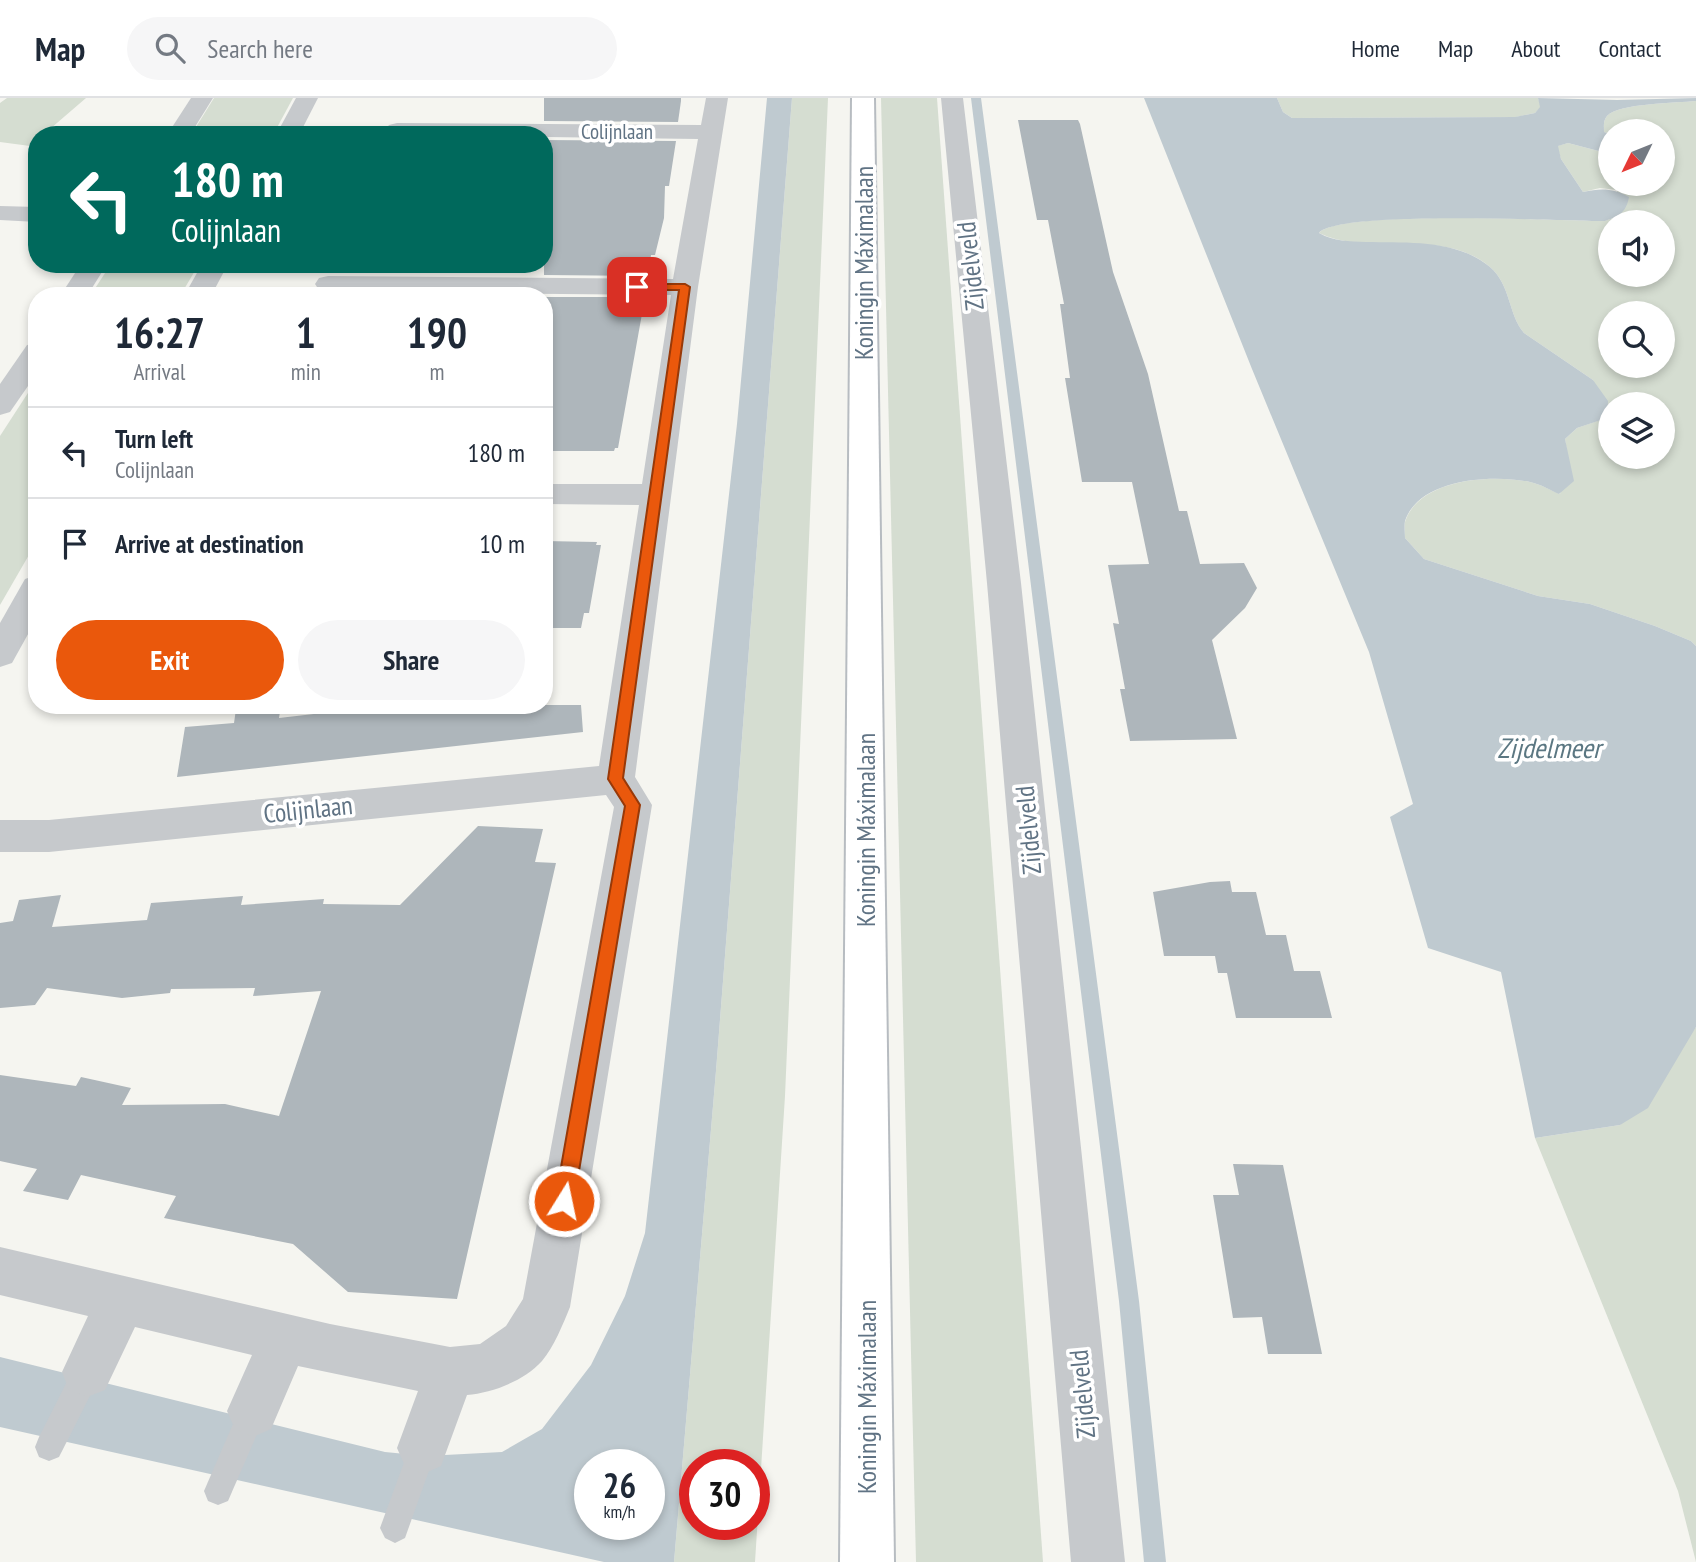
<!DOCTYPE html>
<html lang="en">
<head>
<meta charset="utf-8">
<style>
  body { margin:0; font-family:"PT Sans Narrow",sans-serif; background:#f6f6f7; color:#1f2937; height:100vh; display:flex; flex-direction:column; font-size:26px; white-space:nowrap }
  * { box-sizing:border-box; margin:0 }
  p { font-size:23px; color:#747a83 }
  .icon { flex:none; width:38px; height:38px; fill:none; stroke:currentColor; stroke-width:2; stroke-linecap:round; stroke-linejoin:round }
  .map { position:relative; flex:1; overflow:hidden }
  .drawer { position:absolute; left:28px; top:189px; width:525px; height:427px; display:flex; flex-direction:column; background:#fff; border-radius:28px; box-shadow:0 4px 10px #0003 }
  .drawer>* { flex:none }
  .guide { position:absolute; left:28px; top:28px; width:525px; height:147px; border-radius:28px; box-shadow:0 4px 10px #0003; background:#00695c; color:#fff; overflow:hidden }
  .needle { width:46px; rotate:227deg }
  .fabs { position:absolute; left:1598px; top:21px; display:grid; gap:14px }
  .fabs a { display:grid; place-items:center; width:77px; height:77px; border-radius:50%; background:#fff; box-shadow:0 4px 10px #0003; font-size:35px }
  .speed { position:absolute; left:574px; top:1351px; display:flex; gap:14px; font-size:35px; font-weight:700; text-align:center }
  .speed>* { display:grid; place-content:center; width:91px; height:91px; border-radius:50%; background:#fff; box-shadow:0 4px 10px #0003; line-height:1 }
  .speed small { font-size:18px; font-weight:400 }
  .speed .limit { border:10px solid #d22; background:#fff; color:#111 }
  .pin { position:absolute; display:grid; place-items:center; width:60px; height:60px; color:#fff; margin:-30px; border-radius:14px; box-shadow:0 4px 10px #0006 }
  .me { position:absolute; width:77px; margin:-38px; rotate:10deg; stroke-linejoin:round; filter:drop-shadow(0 0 5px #0008) }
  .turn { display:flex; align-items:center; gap:24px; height:147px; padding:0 28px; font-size:32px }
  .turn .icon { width:91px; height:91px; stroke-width:2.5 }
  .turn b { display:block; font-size:49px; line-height:60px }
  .eta { display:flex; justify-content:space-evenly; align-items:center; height:119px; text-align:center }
  .eta b { font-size:42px; font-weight:700; line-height:49px }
  .action { display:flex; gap:14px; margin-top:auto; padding:14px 28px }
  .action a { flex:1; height:80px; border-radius:42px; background:#ea580c; color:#fff; font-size:28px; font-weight:700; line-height:80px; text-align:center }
  .action a+a { background:#f6f6f7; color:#1f2937 }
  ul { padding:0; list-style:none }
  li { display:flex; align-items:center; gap:21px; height:91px; padding:0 28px; border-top:2px solid #e0e1e3 }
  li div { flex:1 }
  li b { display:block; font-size:26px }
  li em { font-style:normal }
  header { display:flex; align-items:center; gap:42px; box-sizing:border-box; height:98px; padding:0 35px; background:#fff; border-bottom:2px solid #e0e1e3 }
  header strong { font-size:33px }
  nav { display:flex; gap:38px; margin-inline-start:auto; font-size:24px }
  .search { width:490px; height:63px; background:#f6f6f7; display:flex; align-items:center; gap:18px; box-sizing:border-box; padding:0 24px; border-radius:38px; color:#747a83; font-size:26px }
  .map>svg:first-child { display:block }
  .green { fill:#d5ddd1; fill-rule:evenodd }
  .water { fill:#bfcad0; fill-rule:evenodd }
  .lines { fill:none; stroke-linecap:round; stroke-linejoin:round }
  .stream { fill:#bfcad0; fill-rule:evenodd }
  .building { fill:#aeb6bb }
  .secondary-casing { stroke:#b7bcc1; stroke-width:4 }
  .lane { fill:#c6c9cc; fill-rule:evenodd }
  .street { fill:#c6c9cc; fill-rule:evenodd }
  .secondary { fill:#fff; fill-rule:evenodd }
  .route { fill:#ea580c; stroke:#983908; stroke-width:2 }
  .labels { text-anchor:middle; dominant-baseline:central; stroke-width:7; stroke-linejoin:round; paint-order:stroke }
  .far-street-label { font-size:21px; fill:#607384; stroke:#fff }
  .street-label { font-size:26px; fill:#607384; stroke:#fff }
  .water-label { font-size:28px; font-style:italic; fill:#5b7782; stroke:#fff }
</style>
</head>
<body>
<header>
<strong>Map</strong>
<div class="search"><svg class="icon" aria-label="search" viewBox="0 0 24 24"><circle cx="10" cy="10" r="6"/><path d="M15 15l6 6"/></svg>Search here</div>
<nav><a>Home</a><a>Map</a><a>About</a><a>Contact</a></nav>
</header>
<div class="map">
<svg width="1696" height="1464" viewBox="0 0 1696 1464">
  <rect width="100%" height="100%" fill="#f5f5f0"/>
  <g class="green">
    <path d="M7 0H86L43 37H37V42L30 48 0 44V5Z"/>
    <path d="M214 0H293L273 37H191Z"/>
    <path d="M792 0H828L785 998 755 1464H674L716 973ZM695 1367H754V1426H695Z"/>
    <path d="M881 0H937L1043 1464H916Z"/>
    <path d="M1277 0H1538L1541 9 1535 15 1516 19 1292 20 1283 14Z"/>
    <path d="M1696 3V548L1691 543 1655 528 1590 506 1538 498 1424 461 1405 440C1405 435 1404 428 1405 424 1419 380 1493 376 1530 384 1540 386 1550 392 1560 396L1568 361 1565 341 1577 330 1606 320 1593 282 1524 235C1508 216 1511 187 1490 169 1441 128 1372 160 1319 135 1339 111 1562 123 1604 123L1619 118 1617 92 1600 90 1583 94 1561 61 1557 48 1568 45 1610 56V86H1662V33H1610V36L1604 34C1604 28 1603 23 1607 18 1618 5 1678 5 1696 3ZM1610 124H1662V177H1610ZM1610 215H1662V268H1610ZM1610 306H1662V359H1610Z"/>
    <path d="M111 166H199L180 198H90Z"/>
    <path d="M37 281V443L0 507V338Z"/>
    <path d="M1696 929V1464L1678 1393 1535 1040 1620 1027Z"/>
  </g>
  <g class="water">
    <path d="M767 0H792L716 973 674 1464H604L0 1329V1259L385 1354 426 1358 502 1354 542 1331 591 1267 625 1198 645 1135 737 326ZM590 1367H649V1426H590Z"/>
    <path d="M1144 0H1277L1283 14 1292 20 1515 19 1535 15 1540 9 1538 0 1617 2 1696 0V3C1678 5 1618 5 1607 18 1603 23 1604 28 1604 34L1610 36V56L1568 45 1558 48 1561 61 1583 94C1601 90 1613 90 1629 99 1626 115 1619 118 1605 123 1563 123 1338 112 1319 135 1335 144 1349 143 1366 144 1407 145 1457 141 1490 169 1511 187 1508 216 1524 235L1593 282 1608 303 1607 320 1577 330 1565 341 1574 383 1559 396C1550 392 1540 386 1530 384 1493 376 1419 380 1405 423 1404 428 1405 435 1405 440L1424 461 1538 498 1590 506 1655 528 1691 543 1696 548V929L1648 1010 1620 1027 1535 1040 1501 874 1428 850 1390 719 1413 706 1369 554 1252 271Z"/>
  </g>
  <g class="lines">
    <path class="stream" d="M971 0H981L1139 1203 1166 1464H1144L1119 1203Z"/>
  </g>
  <g class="building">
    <path d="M544 0H681V3L678 24 544 23Z"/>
    <path d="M1018 22H1078L1080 26 1113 174 1148 276 1179 413H1187L1200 466 1244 465 1257 490 1245 510 1212 542 1237 641 1130 643 1120 591H1125L1113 525 1119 526 1108 467 1149 466 1132 384H1082L1065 280H1070L1060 206H1064L1048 122H1037Z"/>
    <path d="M544 42 676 43 669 88H665L664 120 655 157H651L648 178 544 177Z"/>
    <path d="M544 199H645L618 350H615L614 353H544Z"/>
    <path d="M544 443 597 444 596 447H601L589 515H584L581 530H544Z"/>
    <path d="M281 607 279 620 392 607H581L583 634 177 679 185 629 234 625 236 611Z"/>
    <path d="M478 728 543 731 535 764 556 765 457 1201 348 1194 293 1146 164 1120 176 1098 81 1077 68 1102 23 1093 37 1071 0 1063V977L76 988 81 979 131 990 122 1007 225 1006 279 1018 321 893 253 898 255 890 171 891 170 895 122 900 47 890 35 907 0 910V825L13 823 19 802 61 797 52 829 147 822 151 805 243 798 241 807 324 801 323 806 400 807Z"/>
    <path d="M1230 783 1232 794H1256L1266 837H1286L1294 873H1320L1332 920H1236L1227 875H1218L1215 858H1164L1153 794 1210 784Z"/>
    <path d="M1233 1066 1283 1067 1322 1256H1268L1262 1219 1233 1220 1213 1097H1239Z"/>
  </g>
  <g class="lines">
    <g class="secondary-casing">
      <path id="secondary" d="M852 0H874L894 1464H840Z"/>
    </g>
    <g class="lane">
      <path d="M87 1260 97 1264 101 1274 97 1284 59 1359 49 1363 39 1359 35 1349 39 1339 77 1264Z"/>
      <path d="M253 1299 263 1303 267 1313 228 1403 218 1407 208 1403 204 1393 243 1303Z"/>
      <path d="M423 1336 433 1340 437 1350 405 1440 395 1445 385 1440 380 1430 413 1340Z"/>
    </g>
    <g class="street">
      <path d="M191 0H213L190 37H167Z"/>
      <path d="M296 0H318L299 37H276Z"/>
      <path d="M706 0H728L698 189 635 679 652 707 570 1209C563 1226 554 1249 542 1263 524 1283 492 1295 467 1297L441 1368 423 1376 405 1368 397 1350 418 1293 298 1268 271 1331 253 1339 235 1331 227 1313 252 1257 135 1229 105 1292 87 1299 69 1292 62 1274 88 1218 0 1197V1149L330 1226 450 1249 480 1246 506 1228 523 1201 614 709 606 697 49 754H0V722H49L599 668 639 407 544 406V386H642L671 197 328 194 319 192 315 186 319 180 328 178 673 181 698 41 389 37 385 32 389 27 397 25 701 27Z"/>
      <path d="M941 0H963L1021 485 1125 1464H1071L987 485Z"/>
      <path d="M0 108 37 109V124L0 122Z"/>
      <path d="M81 166H107L87 198H60Z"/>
      <path d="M202 166H228L211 198H184Z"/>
      <path d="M37 245V275L10 314 0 317V286L27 247Z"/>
      <path d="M37 477V520L12 565 0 569V525L25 481Z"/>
    </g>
    <use href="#secondary" class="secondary"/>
  </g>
  <path class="route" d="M633 186H685L690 189 623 680 640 707 574 1103 571 1110 564 1113 557 1110 555 1103 625 708 608 681 679 192H637L632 189Z"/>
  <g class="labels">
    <g class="far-street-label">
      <text x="617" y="33">Colijnlaan</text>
    </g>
    <g class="street-label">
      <text transform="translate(863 165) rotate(-90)">Koningin Máximalaan</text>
      <text transform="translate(970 168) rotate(-96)">Zijdelveld</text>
      <text transform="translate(308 711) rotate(-6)">Colijnlaan</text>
      <text transform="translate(865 732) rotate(-90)">Koningin Máximalaan</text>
      <text transform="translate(1028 732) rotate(-95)">Zijdelveld</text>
      <text transform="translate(1082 1296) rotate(-95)">Zijdelveld</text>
      <text transform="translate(866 1299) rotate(-90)">Koningin Máximalaan</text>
    </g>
    <g class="water-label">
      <text x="1549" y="649">Zijdelmeer</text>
    </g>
  </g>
</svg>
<div class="fabs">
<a><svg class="needle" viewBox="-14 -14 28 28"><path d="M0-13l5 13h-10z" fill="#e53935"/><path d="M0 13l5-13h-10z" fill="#747a83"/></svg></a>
<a><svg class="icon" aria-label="sound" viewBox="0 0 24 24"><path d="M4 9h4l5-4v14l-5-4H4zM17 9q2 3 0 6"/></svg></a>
<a><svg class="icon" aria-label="search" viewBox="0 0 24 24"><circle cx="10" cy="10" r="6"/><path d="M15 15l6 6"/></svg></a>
<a><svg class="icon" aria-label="layers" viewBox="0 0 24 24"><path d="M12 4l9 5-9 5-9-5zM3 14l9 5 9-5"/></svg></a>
</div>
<div class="speed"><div>26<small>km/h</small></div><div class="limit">30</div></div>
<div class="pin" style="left:637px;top:189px;background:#d93025"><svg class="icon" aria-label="arrive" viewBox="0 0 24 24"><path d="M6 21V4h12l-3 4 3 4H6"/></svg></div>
<svg class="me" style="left:564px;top:1103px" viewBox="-20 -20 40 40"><circle r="17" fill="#ea580c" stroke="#fff" stroke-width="3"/><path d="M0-11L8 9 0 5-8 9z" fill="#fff"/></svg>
<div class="guide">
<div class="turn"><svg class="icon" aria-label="left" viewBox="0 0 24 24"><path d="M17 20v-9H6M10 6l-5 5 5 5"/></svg><div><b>180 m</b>Colijnlaan</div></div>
</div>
<section class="drawer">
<div class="eta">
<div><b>16:27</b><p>Arrival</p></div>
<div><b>1</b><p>min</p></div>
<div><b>190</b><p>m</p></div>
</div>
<ul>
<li><svg class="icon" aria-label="left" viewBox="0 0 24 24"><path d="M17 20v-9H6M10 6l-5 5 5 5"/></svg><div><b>Turn left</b><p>Colijnlaan</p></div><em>180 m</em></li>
<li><svg class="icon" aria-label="arrive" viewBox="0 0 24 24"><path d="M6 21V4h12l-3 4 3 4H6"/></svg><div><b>Arrive at destination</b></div><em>10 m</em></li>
</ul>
<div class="action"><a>Exit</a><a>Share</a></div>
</section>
</div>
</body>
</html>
